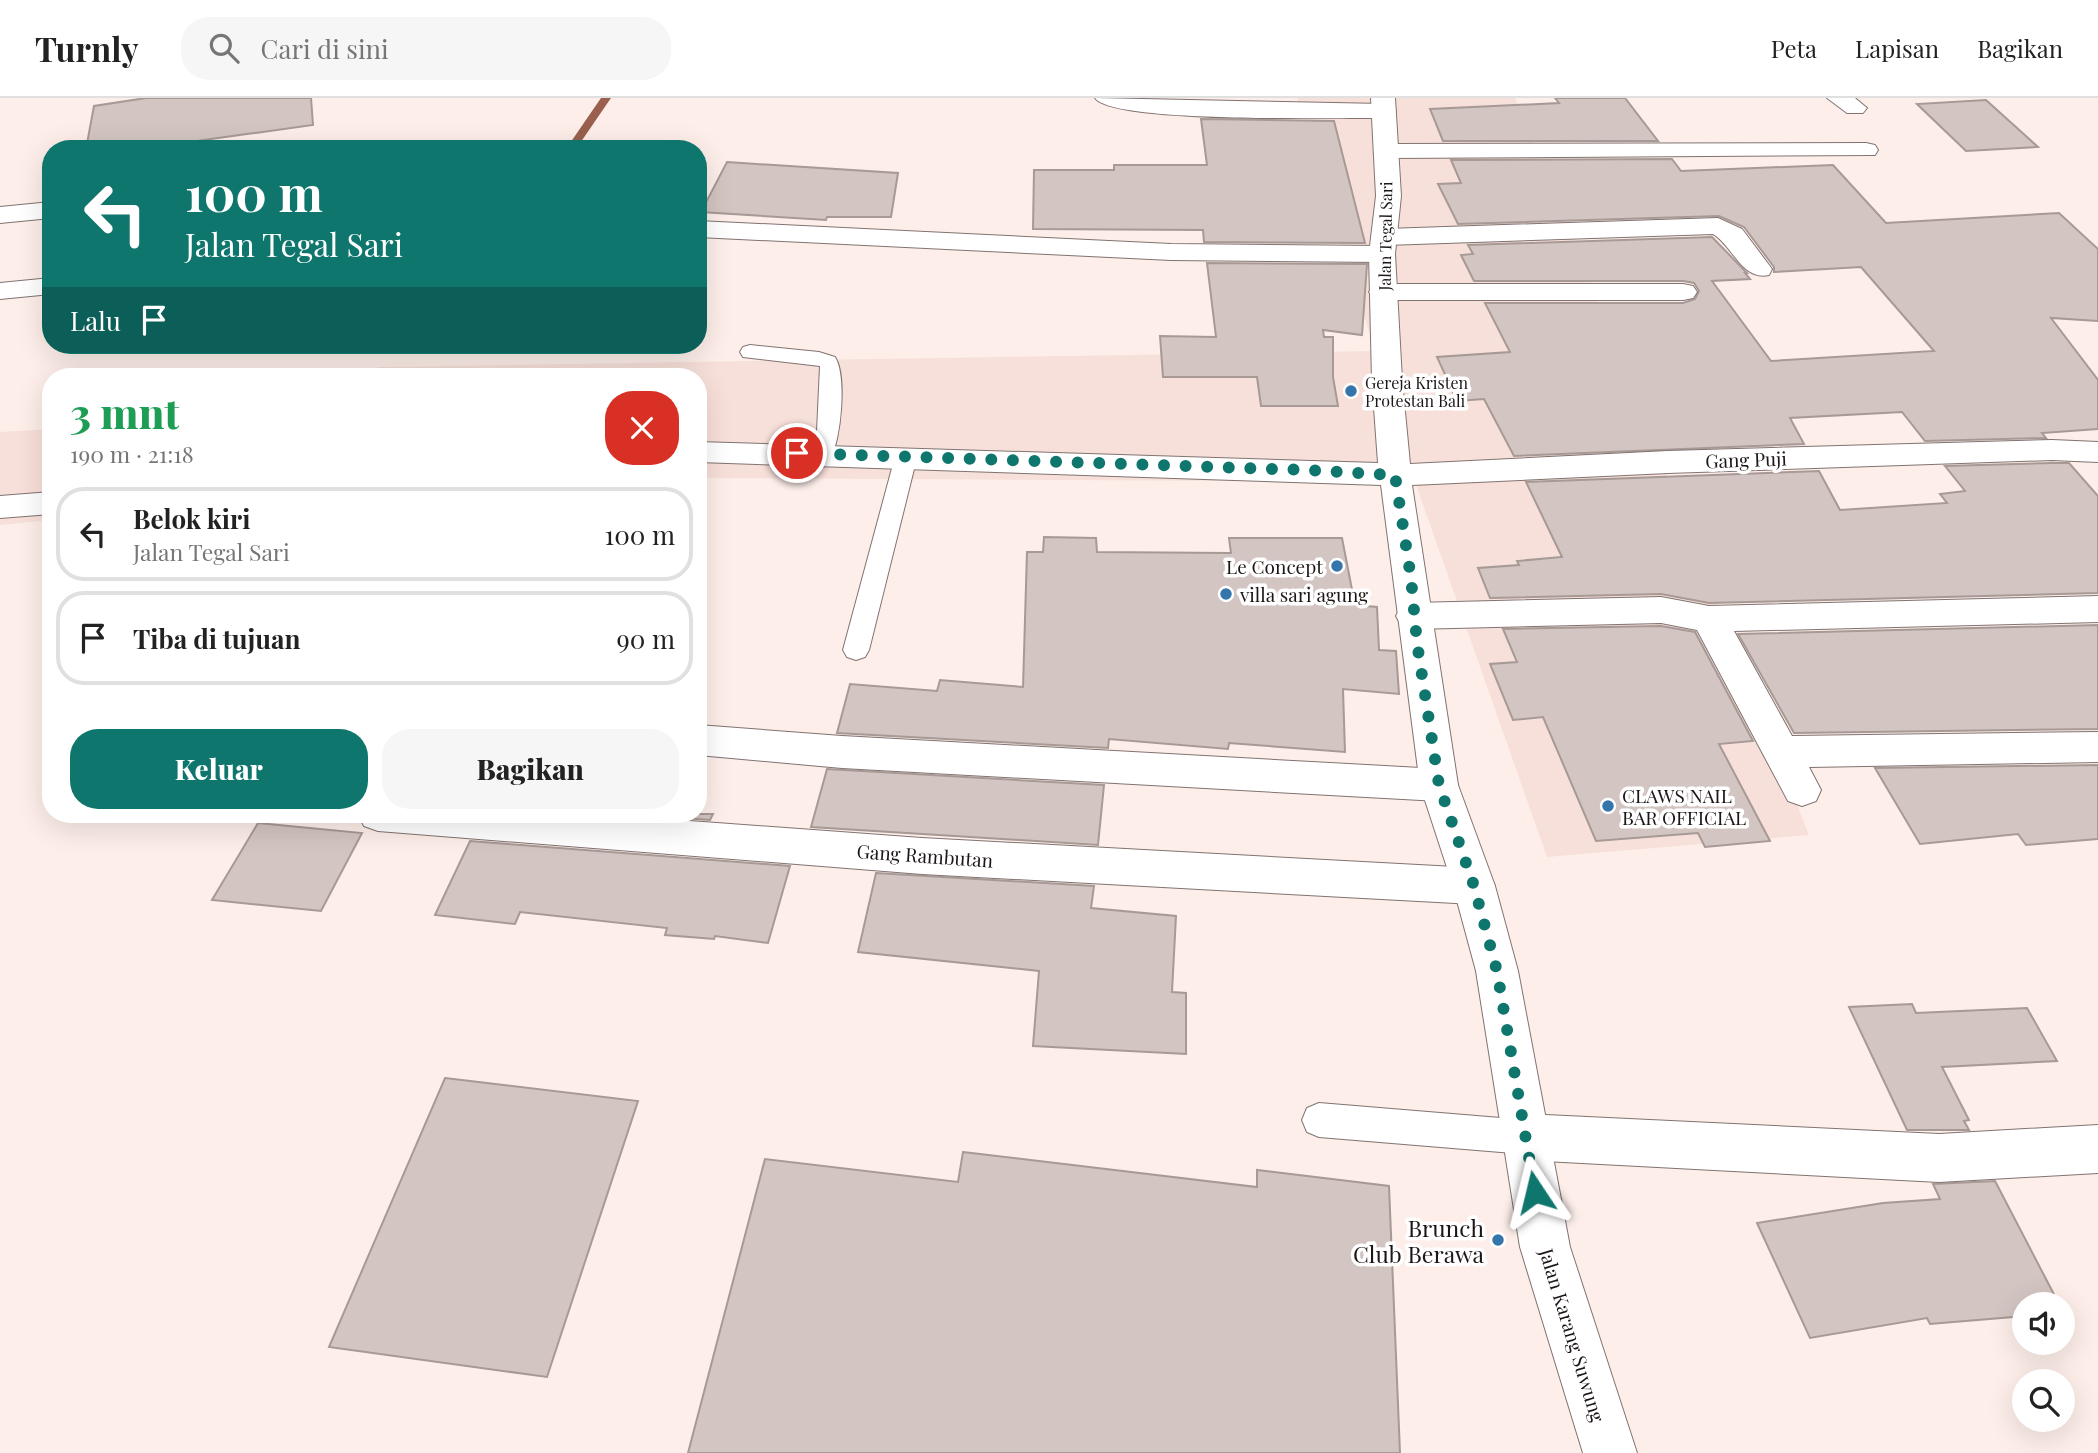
<!DOCTYPE html>
<html lang="id">
<head>
<meta charset="utf-8">
<style>
  body { margin:0; font-family:"Playfair Display",serif; background:#f6f6f6; color:#222; height:100vh; display:flex; flex-direction:column; font-size:26px; white-space:nowrap }
  * { box-sizing:border-box; margin:0 }
  p { font-size:23px; color:#767676 }
  .icon { flex:none; width:38px; height:38px; fill:none; stroke:currentColor; stroke-width:2; stroke-linecap:round; stroke-linejoin:round }
  .map { position:relative; flex:1; overflow:hidden }
  .sheet { position:absolute; left:42px; top:270px; width:665px; height:455px; display:flex; flex-direction:column; background:#fff; border-radius:28px; box-shadow:0 7px 28px #0002 }
  .sheet>* { flex:none }
  .banner { position:absolute; left:42px; top:42px; width:665px; height:214px; border-radius:28px; box-shadow:0 7px 28px #0002; background:#0f766e; color:#fff; overflow:hidden }
  .fabs { position:absolute; left:2012px; top:1194px; display:grid; gap:14px }
  .fabs a { display:grid; place-items:center; width:63px; height:63px; border-radius:50%; background:#fff; box-shadow:0 7px 28px #0002; font-size:35px }
  .pin { position:absolute; display:grid; place-items:center; width:60px; height:60px; color:#fff; margin:-30px; border:4px solid #fff; border-radius:50%; box-shadow:0 2px 7px #0007 }
  .me { position:absolute; width:77px; margin:-38px; rotate:350deg; stroke-linejoin:round; filter:drop-shadow(0 0 5px #0008) }
  .turn { display:flex; align-items:center; gap:24px; height:147px; padding:0 28px; font-size:32px }
  .turn .icon { width:91px; height:91px; stroke-width:2.5 }
  .turn b { display:block; font-size:49px; line-height:60px }
  .then { display:flex; align-items:center; height:66px; padding:0 28px; background:#0003; gap:14px; font-size:26px }
  .round { display:grid; place-items:center; flex:none; width:74px; height:74px; border-radius:28px; background:#f6f6f6 }
  .headline { display:flex; align-items:center; justify-content:space-between; height:119px; padding:0 28px }
  h1 { font-size:42px; font-weight:800; line-height:52px; color:#1e9e55 }
  .button { display:flex; gap:14px; margin-top:auto; padding:14px 28px }
  .button a { flex:1; height:80px; border-radius:28px; background:#0f766e; color:#fff; font-size:28px; font-weight:800; line-height:80px; text-align:center }
  .button a+a { background:#f6f6f6; color:#222 }
  ul { padding:0; list-style:none }
  li { display:flex; align-items:center; gap:21px; height:94px; margin:0 14px 10px; padding:0 14px; border:4px solid #e0e0e0; border-radius:28px }
  li div { flex:1 }
  li b { display:block; font-size:26px }
  li em { font-style:normal }
  header { display:flex; align-items:center; gap:42px; box-sizing:border-box; height:98px; padding:0 35px; background:#fff; border-bottom:2px solid #e0e0e0 }
  header strong { font-size:33px }
  nav { display:flex; gap:38px; margin-inline-start:auto; font-size:24px }
  .search { width:490px; height:63px; background:#f6f6f6; display:flex; align-items:center; gap:18px; box-sizing:border-box; padding:0 24px; border-radius:28px; color:#767676; font-size:26px }
  .map>svg:first-child { display:block }
  .built { fill:#f8e0da }
  .lines { fill:none; stroke-linecap:round; stroke-linejoin:round }
  .stream { fill:#9a5f4e; fill-rule:evenodd }
  .building { fill:#d3c5c1; stroke:#a79995; stroke-width:2 }
  .service-casing { stroke:#817370; stroke-width:2 }
  .minor-casing { stroke:#817370; stroke-width:2 }
  .tertiary-casing { stroke:#817370; stroke-width:2 }
  .service { fill:#fff; fill-rule:evenodd }
  .minor { fill:#fff; fill-rule:evenodd }
  .tertiary { fill:#fff; fill-rule:evenodd }
  .route { stroke:#0f766e; stroke-width:12; stroke-dasharray:0 21.6 }
  .poi-dot { fill:#3475ab; stroke:#fff; stroke-width:2.5 }
  .labels { text-anchor:middle; dominant-baseline:central; stroke-width:7; stroke-linejoin:round; paint-order:stroke }
  .far-street-label { font-size:16px; fill:#1c1716; stroke:#fff }
  .far-poi-label { font-size:16px; fill:#1c1716; stroke:#fff; text-anchor:start }
  .street-label { font-size:19px; fill:#1c1716; stroke:#fff }
  .poi-label { font-size:19px; fill:#1c1716; stroke:#fff; text-anchor:start }
  .near-poi-label { font-size:23px; fill:#1c1716; stroke:#fff; text-anchor:end }
</style>
</head>
<body>
<header>
<strong>Turnly</strong>
<div class="search"><svg class="icon" aria-label="search" viewBox="0 0 24 24"><circle cx="10" cy="10" r="6"/><path d="M15 15l6 6"/></svg>Cari di sini</div>
<nav><a>Peta</a><a>Lapisan</a><a>Bagikan</a></nav>
</header>
<div class="map">
<svg width="2098" height="1355" viewBox="0 0 2098 1355">
  <rect width="100%" height="100%" fill="#fdeee9"/>
  <g class="built">
    <path d="M1297 0H1515L1566 122 1809 737 1547 759 1415 384 698 380V278H353L379 269 1375 253Z"/>
    <path d="M51 331V422L0 427V334Z"/>
  </g>
  <g class="lines">
    <path class="stream" d="M601 0H611L576 51H566Z"/>
  </g>
  <g class="building">
    <path d="M146 0H311L313 27 139 51H86L94 8Z"/>
    <path d="M1555 0H1625L1658 43H1443L1430 11 1559 5Z"/>
    <path d="M1986 2 2038 49 1966 53 1917 6Z"/>
    <path d="M1201 21 1334 23 1365 145 1204 144 1203 132 1033 131 1034 72H1114V67H1207Z"/>
    <path d="M1672 61 1681 73 1833 67 1886 125 2059 115 2098 151V223L2051 220 2098 282V331L2042 335 2046 340 1925 343 1902 314 1790 320 1804 346 1514 358 1484 301 1457 303 1437 259 1510 254 1485 205H1683L1695 201 1699 193 1694 185 1683 183H1474L1461 157 1473 156 1468 147 1712 139 1747 175H1745L1750 181 1712 183 1771 263 1934 253 1861 169 1774 174V169L1744 129 1719 118 1458 126 1438 86 1461 85 1451 62Z"/>
    <path d="M727 64 898 75 891 119H827L826 122 701 114Z"/>
    <path d="M1207 165 1367 166 1362 237 1323 232 1324 239H1333V279L1338 308H1261L1257 279H1163L1160 238 1216 239Z"/>
    <path d="M2052 365H2069L2098 398V495L1709 505 1661 496 1490 500 1478 470 1519 467 1517 463 1562 459 1526 384 1819 373 1840 412 1947 405 1940 396 1965 393 1945 368Z"/>
    <path d="M1044 439 1096 440 1097 454 1231 455 1229 440H1342L1355 507 1377 509 1379 552 1396 553 1399 596 1343 591 1345 654 1229 645 1228 651 1109 641 1108 650 837 635 850 586 937 593 940 582 1023 589 1027 454H1043Z"/>
    <path d="M2098 527V631L1794 635 1738 536Z"/>
    <path d="M1661 528 1695 534 1753 643 1719 646 1770 743 1705 749 1698 735 1596 743 1543 619 1513 622 1490 566 1517 564 1503 531Z"/>
    <path d="M2098 667V741L2026 747 2018 736 1920 746 1875 670Z"/>
    <path d="M827 671 1104 687 1098 747 811 729Z"/>
    <path d="M627 716H713L710 722Z"/>
    <path d="M258 725 362 735 321 813 212 802Z"/>
    <path d="M470 743 790 768 768 845 715 838 714 841 665 837 667 830 520 814 515 826 435 817Z"/>
    <path d="M876 775 1094 788 1091 810 1176 818 1172 894 1186 895V956L1033 948 1039 873 858 854Z"/>
    <path d="M1912 906 1916 915 2027 910 2057 963 1942 969 1969 1022 1964 1023 1969 1032H1907L1849 909Z"/>
    <path d="M445 980 638 1003 547 1279 329 1249Z"/>
    <path d="M963 1054 1257 1089V1072L1389 1088 1400 1355H688L765 1061 958 1084Z"/>
    <path d="M1995 1083 2059 1206H2025V1218L1930 1226 1927 1220 1810 1240 1757 1125 1883 1105 1940 1101 1933 1086Z"/>
  </g>
  <g class="lines">
    <g class="service-casing">
      <g id="service">
        <path d="M750 247 819 254 835 259C847 277 841 343 830 361L822 364 814 361 811 356 817 333 820 268 743 259 740 254 743 249Z"/>
        <path d="M906 351 914 354 917 359 869 552 865 559 856 562 847 559 843 552 895 359 898 354Z"/>
        <path d="M1319 1005 1525 1022 1537 1027 1542 1039 1537 1051 1525 1056 1319 1039 1307 1034 1302 1022 1307 1010Z"/>
      </g>
    </g>
    <g class="minor-casing">
      <g id="minor">
        <path d="M1095 0 1384 6 1392 8 1396 13 1392 18 1384 20C1342 19 1113 26 1095 0Z"/>
        <path d="M1827 0H1855L1867 10 1863 15H1847Z"/>
        <path d="M1866 45 1875 47 1878 52 1875 57 1387 60 1378 58 1375 53 1378 48 1387 46Z"/>
        <path d="M51 104V120L0 125V109Z"/>
        <path d="M1718 120 1742 131 1772 171 1769 177C1742 183 1733 148 1713 136L1386 147 1377 145 1373 139 1377 133 1386 131Z"/>
        <path d="M698 123 1171 146 1382 148 1391 150 1395 156 1391 162 1382 164 1171 162 698 139Z"/>
        <path d="M51 180V196L0 201V185Z"/>
        <path d="M1383 186H1683L1693 188 1697 194 1693 200 1683 202H1383L1373 200 1369 194 1373 188Z"/>
        <path d="M2098 498V524L1734 533 1792 638 2098 634V664L1809 669 1821 692 1816 703 1802 708 1788 703 1697 532 1661 525 1413 531 1401 527 1396 518 1401 509 1413 505 1661 499 1709 508Z"/>
        <path d="M698 627 842 638 1439 671 1453 676 1458 687 1453 698 1439 703 842 670 698 657Z"/>
        <path d="M358 716H595L922 740 1474 770 1489 775 1495 788 1489 801 1474 806 922 776 378 733 364 728Z"/>
        <path d="M1525 1016 1939 1036 2098 1027V1075L1939 1084 1525 1062 1508 1056 1502 1039 1508 1022Z"/>
      </g>
    </g>
    <g class="tertiary-casing">
      <g id="tertiary">
        <path d="M1371 0H1395L1401 98 1395 156 1402 282 1410 366 1668 353 2052 342 2098 344V364L2052 362 1668 375 1412 387 1458 687 1495 788 1518 873 1570 1149 1637 1355H1583L1520 1149 1476 873 1453 788 1420 687 1381 387 698 364V344L1378 365 1372 282 1369 156 1376 98Z"/>
        <path d="M51 394V416L0 420V398Z"/>
      </g>
    </g>
    <use href="#service" class="service"/>
    <use href="#minor" class="minor"/>
    <use href="#tertiary" class="tertiary"/>
  </g>
  <g class="lines">
    <path class="route" d="M797 355 1305 372 1395 377 1411 480 1417 545 1439 687 1474 788 1497 873 1535 1094"/>
  </g>
  <g class="poi-dot">
    <circle cx="1351" cy="293" r="7"/>
    <circle cx="1337" cy="468" r="7"/>
    <circle cx="1226" cy="496" r="7"/>
    <circle cx="1608" cy="708" r="7"/>
    <circle cx="1498" cy="1142" r="7"/>
  </g>
  <g class="labels">
    <g class="far-street-label">
      <text transform="translate(1385 138) rotate(-89)">Jalan Tegal Sari</text>
    </g>
    <g class="far-poi-label">
      <text x="1365" y="284">Gereja Kristen<tspan x="1365" dy="18">Protestan Bali</tspan></text>
    </g>
    <g class="street-label">
      <text transform="translate(1746 361) rotate(-2)">Gang Puji</text>
      <text transform="translate(925 757) rotate(4)">Gang Rambutan</text>
      <text transform="translate(1573 1237) rotate(73)">Jalan Karang Suwung</text>
    </g>
    <g class="poi-label">
      <text x="1323" y="468" text-anchor="end">Le Concept</text>
      <text x="1240" y="496">villa sari agung</text>
      <text x="1622" y="697">CLAWS NAIL<tspan x="1622" dy="22">BAR OFFICIAL</tspan></text>
    </g>
    <g class="near-poi-label">
      <text x="1484" y="1129">Brunch<tspan x="1484" dy="26">Club Berawa</tspan></text>
    </g>
  </g>
</svg>
<div class="fabs">
<a><svg class="icon" aria-label="sound" viewBox="0 0 24 24"><path d="M4 9h4l5-4v14l-5-4H4zM17 9q2 3 0 6"/></svg></a>
<a><svg class="icon" aria-label="search" viewBox="0 0 24 24"><circle cx="10" cy="10" r="6"/><path d="M15 15l6 6"/></svg></a>
</div>
<div class="pin" style="left:797px;top:355px;background:#d93025"><svg class="icon" aria-label="arrive" viewBox="0 0 24 24"><path d="M6 21V4h12l-3 4 3 4H6"/></svg></div>
<svg class="me" style="left:1535px;top:1094px" viewBox="-20 -20 40 40"><path d="M0-17L14 15 0 8-14 15z" fill="#0f766e" stroke="#fff" stroke-width="4"/></svg>
<div class="banner">
<div class="turn"><svg class="icon" aria-label="left" viewBox="0 0 24 24"><path d="M17 20v-9H6M10 6l-5 5 5 5"/></svg><div><b>100 m</b>Jalan Tegal Sari</div></div>
<div class="then">Lalu<svg class="icon" aria-label="arrive" viewBox="0 0 24 24"><path d="M6 21V4h12l-3 4 3 4H6"/></svg></div>
</div>
<section class="sheet">
<div class="headline"><div><h1>3 mnt</h1><p>190 m · 21:18</p></div><a class="round" style="background:#d93025;color:#fff"><svg class="icon" aria-label="close" viewBox="0 0 24 24"><path d="M6 6l12 12M18 6L6 18"/></svg></a></div>
<ul>
<li><svg class="icon" aria-label="left" viewBox="0 0 24 24"><path d="M17 20v-9H6M10 6l-5 5 5 5"/></svg><div><b>Belok kiri</b><p>Jalan Tegal Sari</p></div><em>100 m</em></li>
<li><svg class="icon" aria-label="arrive" viewBox="0 0 24 24"><path d="M6 21V4h12l-3 4 3 4H6"/></svg><div><b>Tiba di tujuan</b></div><em>90 m</em></li>
</ul>
<div class="button"><a>Keluar</a><a>Bagikan</a></div>
</section>
</div>
</body>
</html>
